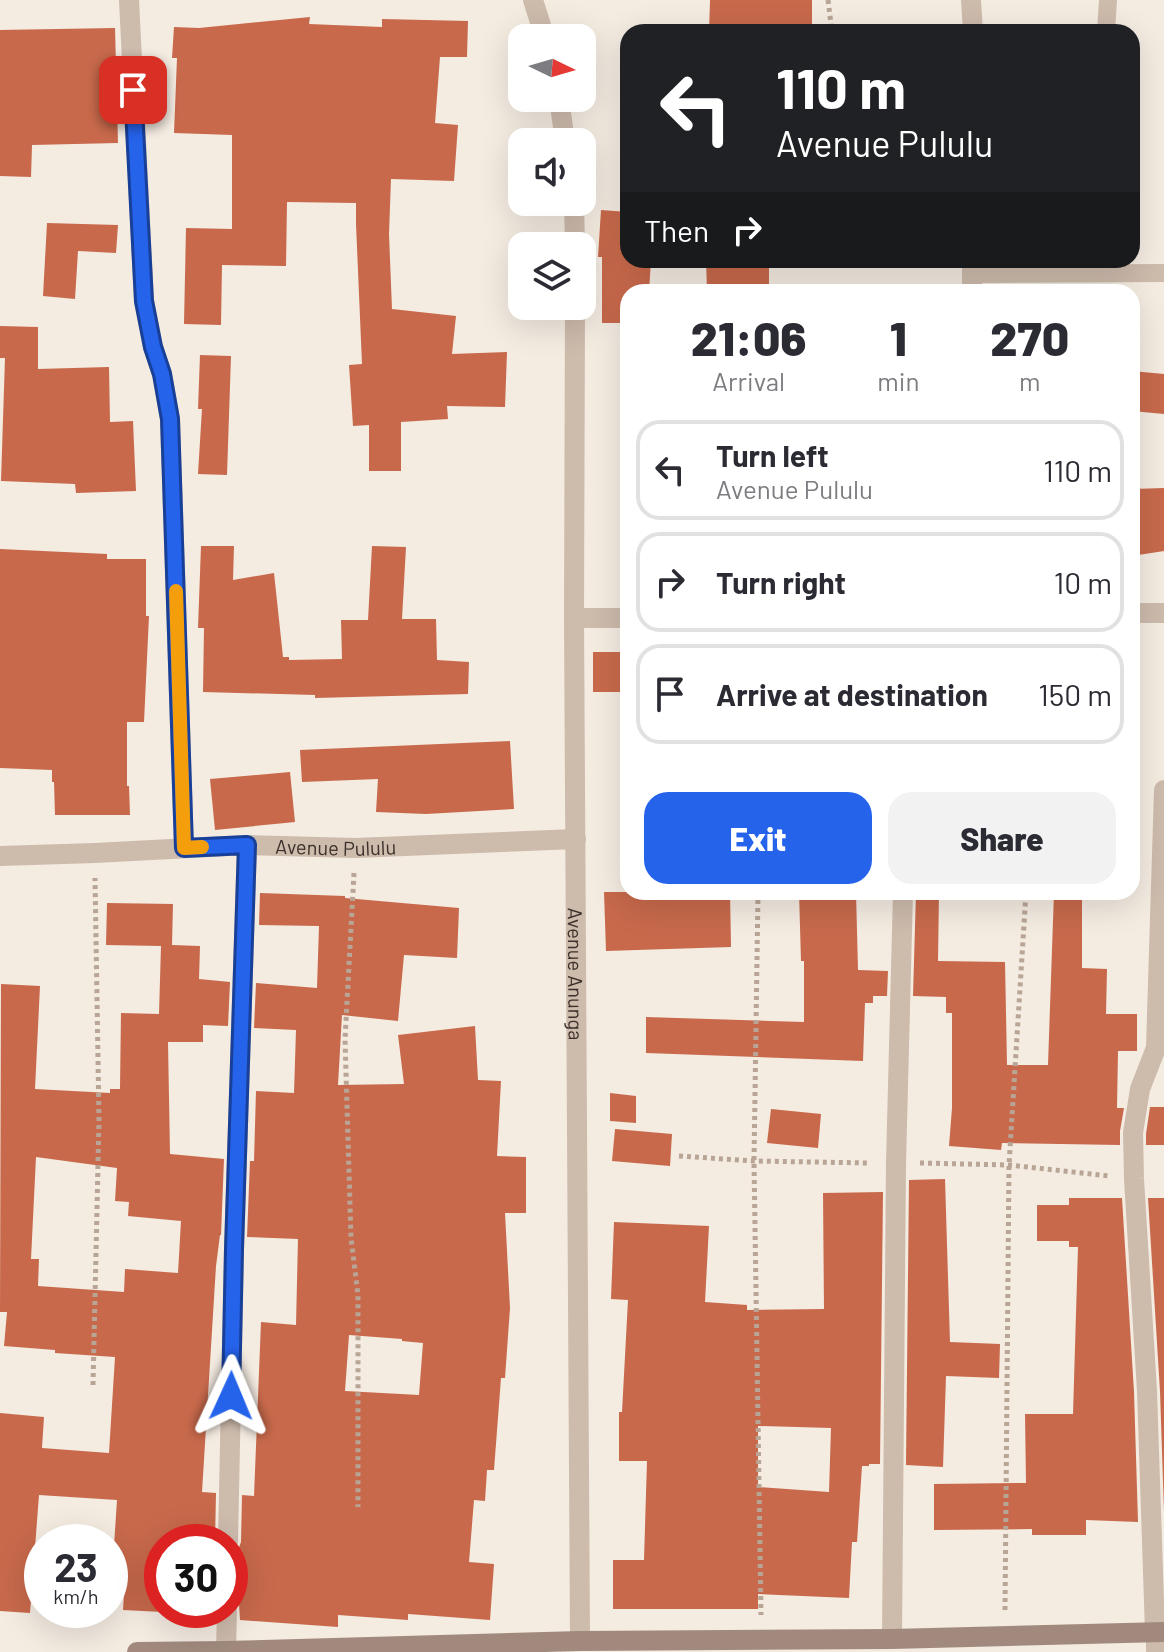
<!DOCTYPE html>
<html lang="en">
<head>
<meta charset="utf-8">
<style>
  body { margin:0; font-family:Barlow,sans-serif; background:#f2f2f3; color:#2b2b33; height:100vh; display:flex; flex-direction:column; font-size:30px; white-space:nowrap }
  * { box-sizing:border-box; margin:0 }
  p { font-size:26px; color:#7c7c81 }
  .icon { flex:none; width:44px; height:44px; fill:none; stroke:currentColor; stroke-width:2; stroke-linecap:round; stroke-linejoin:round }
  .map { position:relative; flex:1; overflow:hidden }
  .drawer { position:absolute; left:620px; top:284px; width:520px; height:616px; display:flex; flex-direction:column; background:#fff; border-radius:24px; box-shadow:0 8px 32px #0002 }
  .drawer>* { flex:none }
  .hud { position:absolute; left:620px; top:24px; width:520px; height:244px; border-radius:24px; box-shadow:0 8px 32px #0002; background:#202124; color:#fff; overflow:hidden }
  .needle { width:52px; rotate:95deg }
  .buttons { position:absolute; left:508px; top:24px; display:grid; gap:16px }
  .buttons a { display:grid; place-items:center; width:88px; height:88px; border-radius:16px; background:#fff; box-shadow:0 8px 32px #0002; font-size:40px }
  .speed { position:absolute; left:24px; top:1524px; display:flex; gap:16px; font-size:40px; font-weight:700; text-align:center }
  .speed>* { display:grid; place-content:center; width:104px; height:104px; border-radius:50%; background:#fff; box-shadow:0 8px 32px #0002; line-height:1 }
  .speed small { font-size:20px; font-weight:400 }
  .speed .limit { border:12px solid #d22; background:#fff; color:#111 }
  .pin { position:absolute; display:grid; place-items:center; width:68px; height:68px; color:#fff; margin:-34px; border-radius:16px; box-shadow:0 4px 12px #0006 }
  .me { position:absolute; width:88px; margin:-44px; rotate:1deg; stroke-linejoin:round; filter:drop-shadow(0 0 6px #0008) }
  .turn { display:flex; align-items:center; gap:28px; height:168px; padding:0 24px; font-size:36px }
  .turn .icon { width:104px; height:104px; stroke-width:2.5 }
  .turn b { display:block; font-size:56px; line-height:68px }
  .then { display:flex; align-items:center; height:76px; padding:0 24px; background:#0003; gap:16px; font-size:30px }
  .eta { display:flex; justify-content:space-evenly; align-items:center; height:136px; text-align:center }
  .eta b { font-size:48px; font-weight:800; line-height:56px }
  .button { display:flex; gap:16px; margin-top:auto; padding:16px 24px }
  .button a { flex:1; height:92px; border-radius:24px; background:#2563eb; color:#fff; font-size:32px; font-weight:800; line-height:92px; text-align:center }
  .button a+a { background:#f2f2f3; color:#2b2b33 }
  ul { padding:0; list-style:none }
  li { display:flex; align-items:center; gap:24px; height:100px; margin:0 16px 12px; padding:0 8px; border:4px solid #e1e1e2; border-radius:24px }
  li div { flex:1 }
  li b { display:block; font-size:30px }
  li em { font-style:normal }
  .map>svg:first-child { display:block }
  .building { fill:#c8694b; fill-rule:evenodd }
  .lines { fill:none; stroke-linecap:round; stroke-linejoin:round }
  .path { stroke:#b9a596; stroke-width:5; stroke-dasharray:4 4; stroke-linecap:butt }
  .lane { stroke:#cdbbac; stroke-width:18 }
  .street { stroke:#cdbbac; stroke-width:20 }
  .secondary { stroke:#a18a7d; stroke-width:20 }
  .route-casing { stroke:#184099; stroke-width:20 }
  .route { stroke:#2563eb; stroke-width:14 }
  .slow { stroke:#f59e0b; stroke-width:14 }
  .labels { text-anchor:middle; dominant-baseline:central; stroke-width:7; stroke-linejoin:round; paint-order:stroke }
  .street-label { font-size:20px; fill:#3b302b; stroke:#fbf5ee }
</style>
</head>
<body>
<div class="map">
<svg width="1164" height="1652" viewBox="0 0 1164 1652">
  <rect width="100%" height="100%" fill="#f4ebe1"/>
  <g class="building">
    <path d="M710 0H812V32H709Z"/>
    <path d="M310 17 309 24 382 27V19L468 21 467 57H440L435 123 458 125 454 181 391 179 389 234 392 309 456 316 452 354 507 352 505 407 447 406 448 419 401 422V471H369V425L353 426 349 365 362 364 356 224V203L287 202 286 266 222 265 221 325 184 324 186 228 232 229V135L174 133 177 58H172L174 27 199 28Z"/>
    <path d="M115 28 118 143 32 145 31 177 0 176V30Z"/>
    <path d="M601 210 628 212V260H651L649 292H628V323H602V257H598Z"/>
    <path d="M47 223 118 225 116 253 78 251 75 299 43 296Z"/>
    <path d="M706 260H769V291H707Z"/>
    <path d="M0 326 38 327V369L109 367 110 422 133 421 136 491 76 493 75 484 1 481 5 358H0Z"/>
    <path d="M200 355 231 356 227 475 198 474 202 409H198Z"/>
    <path d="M1132 371 1164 374V414L1132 411Z"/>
    <path d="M1164 488V551L1132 556V489Z"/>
    <path d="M201 546H234L233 580 274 573 283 657H289V660L342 659 341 620H368L372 546 406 547 402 619H436L437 660 469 662 468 694 315 698V695L203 692 204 628H198Z"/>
    <path d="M0 549 107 554V559H146V616H149L144 722H127V786H129L130 815H55L54 782H52V770L0 768Z"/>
    <rect x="593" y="652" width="35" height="40"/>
    <path d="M510 741 514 809 426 814 376 812 378 779 302 782 300 750Z"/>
    <path d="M290 772 295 822 215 830 210 779Z"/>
    <path d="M604 892H730L731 947 606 951Z"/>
    <path d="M799 892H856L858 970 888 971 887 996H873V1003H865L863 1061 646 1053V1017L804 1022V961H801Z"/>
    <path d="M916 892H939L938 961 1005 962 1007 1065H1048L1054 892H1082V968L1107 969 1106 1014H1137V1051H1118L1117 1108H1124L1120 1131V1145L1002 1143 1001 1150 949 1146 952 1108V1013H946V997L913 996Z"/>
    <path d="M260 893 345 896V898L459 908 457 958 404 955 398 1021 342 1015 338 1085 404 1084 398 1035 475 1026 478 1080 501 1081 497 1156 526 1157V1213H505L510 1308 505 1378H501L494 1470H487L485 1501 474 1500 469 1562 494 1564 490 1620 408 1614V1620L338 1615V1627L240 1620 239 1604 242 1551 238 1550 241 1542 242 1495 254 1496 261 1322 296 1325 298 1239 247 1237 250 1161H254L256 1091 294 1093 296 1030 254 1028 256 983 317 988 319 926 259 925ZM349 1335 402 1339V1341L423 1343 419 1395 345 1391Z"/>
    <path d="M107 903 173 904 172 945 200 946 199 979 230 982 228 1026 203 1025V1042H168L170 1154 224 1159 221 1235H220L216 1266 202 1492 216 1493 215 1542H162V1612L123 1610 126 1562 113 1561 117 1500 39 1495 30 1613 0 1611V1413L44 1417 42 1448 109 1453 115 1357 55 1353V1350L4 1346 7 1312H0L1 984 40 986 35 1089 110 1093V1089H120L121 1013 159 1014 161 946 106 945ZM36 1157 117 1168 115 1201 129 1202 128 1216 181 1221 178 1273 125 1269 124 1292 38 1286 39 1259H31Z"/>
    <path d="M610 1093 636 1096V1123L610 1121Z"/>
    <path d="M1150 1107H1164V1145H1146V1134Z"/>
    <path d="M771 1109 821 1114 818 1148 767 1143Z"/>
    <path d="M615 1129 672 1134 670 1166 612 1161Z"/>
    <path d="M945 1179 950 1342 1000 1344 999 1378 946 1376 943 1467 906 1465 909 1180Z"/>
    <path d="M883 1192 880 1464H869V1466H862L857 1542H852L849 1598 758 1594V1609H613V1560H644L647 1461H619V1412H622L628 1300 611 1299 614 1222 709 1226 705 1302 747 1305V1310L824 1309 823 1193ZM758 1426 831 1428 829 1492 758 1487Z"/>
    <path d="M1069 1198H1122L1134 1392 1138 1522 1086 1520V1535H1032V1529L934 1530V1484L1026 1483 1025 1414H1073L1078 1247H1069V1241H1037V1205H1069Z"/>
    <path d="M1148 1198H1164V1511L1160 1391Z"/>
  </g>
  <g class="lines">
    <g class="path">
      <path d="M828 0 832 32"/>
      <path d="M354 873 345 1039 351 1238 358 1295V1507"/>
      <path d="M758 892 754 1161 761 1615"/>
      <path d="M679 1156 754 1161 870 1163"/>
      <path d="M920 1163 1009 1165 1109 1176"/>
      <path d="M93 1385 99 1120 95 878"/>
      <path d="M1005 1610 1009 1165 1026 892"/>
    </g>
    <g class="lane">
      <path d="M1106 32 1108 0"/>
      <path d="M972 274 1164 273"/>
      <path d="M1155 1632V1652"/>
    </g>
    <g class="street">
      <path d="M129 0 144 301 153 347 162 374 170 419 184 848"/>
      <path d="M533 0 545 38"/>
      <path d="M971 0 973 32"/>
      <path d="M559 98 565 142"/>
      <path d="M574 202 575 246"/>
      <path d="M972 260V292"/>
      <path id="s1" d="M575 306 574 618 580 1641"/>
      <path d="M1132 613H1164"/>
      <path d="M574 618H628"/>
      <path id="s2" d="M0 856 95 853 247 845 355 848 576 839"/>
      <path d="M228 1542 234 1249 247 845"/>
      <path d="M1155 1632 1147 1391 1134 1179 1133 1133 1140 1089 1156 1048 1164 790"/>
      <path d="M892 1639 896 1163 903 892"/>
      <path d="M226 1651 227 1610"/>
    </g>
    <path class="secondary" d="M137 1652 226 1651 580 1641 892 1639 1164 1632"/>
  </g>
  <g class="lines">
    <g class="route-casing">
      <path id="route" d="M133 90 144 301 153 347 162 374 170 419 184 848 247 845 234 1249 231 1396"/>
    </g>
    <use href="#route" class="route"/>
    <path class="slow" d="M176 591 184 848 202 847"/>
  </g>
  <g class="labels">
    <g class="street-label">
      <text stroke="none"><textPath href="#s2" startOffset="336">Avenue Pululu</textPath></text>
      <text stroke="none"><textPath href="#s1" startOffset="668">Avenue Anunga</textPath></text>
    </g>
  </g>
</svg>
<div class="buttons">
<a><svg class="needle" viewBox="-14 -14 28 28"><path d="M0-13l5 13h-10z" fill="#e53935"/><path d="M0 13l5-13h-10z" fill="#7c7c81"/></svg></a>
<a><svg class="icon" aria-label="sound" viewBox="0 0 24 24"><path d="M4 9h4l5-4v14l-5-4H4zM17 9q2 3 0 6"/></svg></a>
<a><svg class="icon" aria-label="layers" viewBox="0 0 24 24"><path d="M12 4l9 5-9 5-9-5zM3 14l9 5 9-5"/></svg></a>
</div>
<div class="speed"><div>23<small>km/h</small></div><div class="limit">30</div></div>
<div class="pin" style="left:133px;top:90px;background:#d93025"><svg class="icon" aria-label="arrive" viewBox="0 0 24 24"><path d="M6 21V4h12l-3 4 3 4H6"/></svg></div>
<svg class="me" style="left:231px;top:1396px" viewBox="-20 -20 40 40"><path d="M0-17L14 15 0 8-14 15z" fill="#2563eb" stroke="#fff" stroke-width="4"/></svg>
<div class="hud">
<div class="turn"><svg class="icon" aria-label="left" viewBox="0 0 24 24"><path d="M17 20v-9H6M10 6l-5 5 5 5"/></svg><div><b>110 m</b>Avenue Pululu</div></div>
<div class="then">Then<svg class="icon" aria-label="right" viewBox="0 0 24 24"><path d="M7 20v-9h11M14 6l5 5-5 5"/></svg></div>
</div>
<section class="drawer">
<div class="eta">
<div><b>21:06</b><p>Arrival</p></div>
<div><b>1</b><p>min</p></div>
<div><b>270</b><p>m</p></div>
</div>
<ul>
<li><svg class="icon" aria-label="left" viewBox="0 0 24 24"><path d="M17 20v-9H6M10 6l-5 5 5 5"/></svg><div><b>Turn left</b><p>Avenue Pululu</p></div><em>110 m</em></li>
<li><svg class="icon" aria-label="right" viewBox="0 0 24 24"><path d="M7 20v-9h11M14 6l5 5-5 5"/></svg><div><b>Turn right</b></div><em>10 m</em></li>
<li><svg class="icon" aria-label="arrive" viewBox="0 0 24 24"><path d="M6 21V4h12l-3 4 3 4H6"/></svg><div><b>Arrive at destination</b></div><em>150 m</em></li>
</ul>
<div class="button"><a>Exit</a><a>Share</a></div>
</section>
</div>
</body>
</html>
